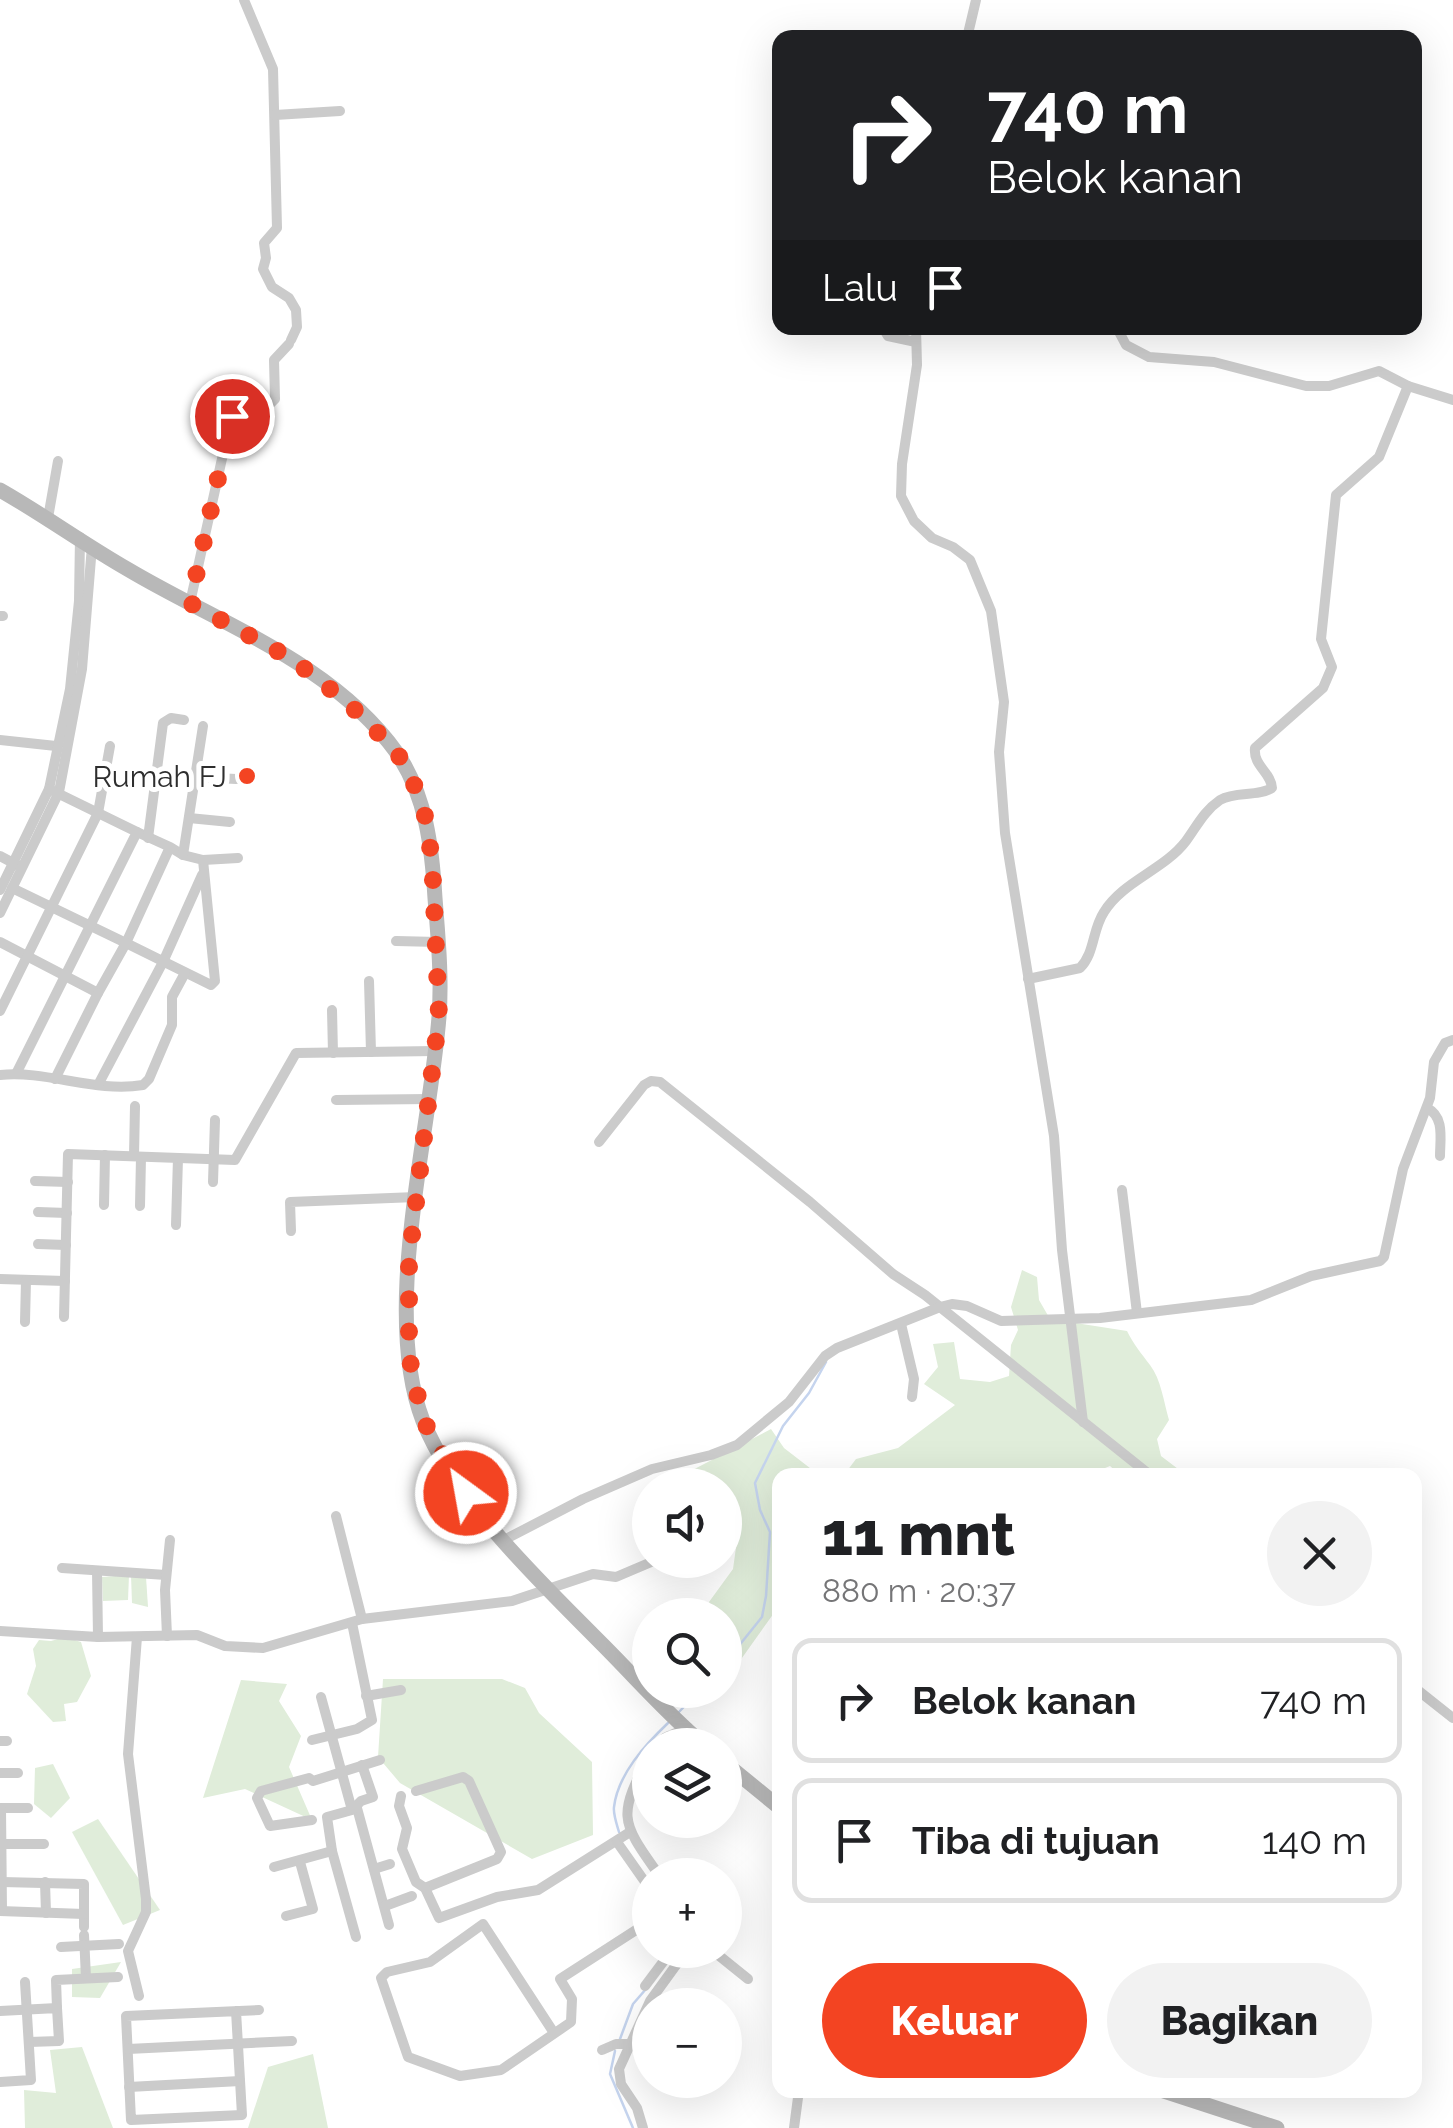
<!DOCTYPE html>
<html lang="id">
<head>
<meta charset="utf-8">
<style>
  body { margin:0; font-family:Raleway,sans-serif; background:#f2f2f2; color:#202124; height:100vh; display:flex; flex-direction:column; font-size:38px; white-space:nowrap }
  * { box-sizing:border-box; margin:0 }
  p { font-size:32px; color:#757577 }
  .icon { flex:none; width:55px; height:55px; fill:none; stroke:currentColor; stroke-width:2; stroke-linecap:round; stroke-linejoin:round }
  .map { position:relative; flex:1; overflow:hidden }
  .sheet { position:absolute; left:772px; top:1468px; width:650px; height:630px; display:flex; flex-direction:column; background:#fff; border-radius:20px; box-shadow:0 10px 40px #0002 }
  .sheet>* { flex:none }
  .hud { position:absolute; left:772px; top:30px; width:650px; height:305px; border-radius:20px; box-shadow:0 10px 40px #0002; background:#202124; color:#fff; overflow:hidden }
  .fabs { position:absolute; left:632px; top:1468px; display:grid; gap:20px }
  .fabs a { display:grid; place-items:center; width:110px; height:110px; border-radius:50%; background:#fff; box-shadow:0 10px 40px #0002; font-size:50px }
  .pin { position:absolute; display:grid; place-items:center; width:85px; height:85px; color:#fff; margin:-42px; border:5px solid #fff; border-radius:50%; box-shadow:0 2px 10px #0007 }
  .me { position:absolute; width:110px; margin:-55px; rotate:328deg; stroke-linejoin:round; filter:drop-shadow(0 0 8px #0008) }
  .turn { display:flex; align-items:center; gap:35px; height:210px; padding:0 50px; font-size:45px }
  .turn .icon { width:130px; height:130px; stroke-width:2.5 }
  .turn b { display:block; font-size:70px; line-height:85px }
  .then { display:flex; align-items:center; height:95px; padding:0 50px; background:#0003; gap:20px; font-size:38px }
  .round { display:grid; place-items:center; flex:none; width:105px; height:105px; border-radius:52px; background:#f2f2f2 }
  .summary { display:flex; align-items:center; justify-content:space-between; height:170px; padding:0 50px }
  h1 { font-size:60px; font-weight:800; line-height:75px }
  .button { display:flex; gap:20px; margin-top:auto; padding:20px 50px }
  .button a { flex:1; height:115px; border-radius:60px; background:#f34422; color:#fff; font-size:40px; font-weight:800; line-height:115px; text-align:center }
  .button a+a { background:#f2f2f2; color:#202124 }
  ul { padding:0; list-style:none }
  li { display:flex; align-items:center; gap:30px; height:125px; margin:0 20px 15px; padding:0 30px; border:5px solid #e0e0e0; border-radius:20px }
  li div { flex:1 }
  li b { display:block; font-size:38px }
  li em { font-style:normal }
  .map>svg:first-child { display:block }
  .green { fill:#e0edda }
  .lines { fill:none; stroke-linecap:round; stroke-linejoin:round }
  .stream { stroke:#c5d4ee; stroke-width:2.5 }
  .street { stroke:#cbcbcb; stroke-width:10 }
  .secondary { stroke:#b8b8b8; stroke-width:15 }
  .route { stroke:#f34422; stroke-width:18; stroke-dasharray:0 32.4 }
  .poi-dot { fill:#f34422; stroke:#fff; stroke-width:4 }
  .labels { text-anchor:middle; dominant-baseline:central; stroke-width:10; stroke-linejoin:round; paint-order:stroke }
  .poi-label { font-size:30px; fill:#2e2e2e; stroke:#fff; text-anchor:end }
</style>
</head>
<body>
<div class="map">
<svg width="1453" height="2128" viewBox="0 0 1453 2128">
  <rect width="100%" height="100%" fill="#fff"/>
  <g class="green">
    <path d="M1022 1270 1037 1277 1039 1300 1050 1319 1127 1331C1134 1345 1141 1353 1150 1365 1161 1379 1164 1403 1169 1420L1157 1439 1161 1456 1186 1475H1120L1110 1466 1088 1475H844L856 1459 898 1448 955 1405 924 1384 938 1367 933 1344 954 1342 960 1379 990 1382 1009 1376 1011 1345 1018 1330 1011 1307Z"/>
    <path d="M771 1429 784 1448 819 1475H780V1610L774 1613 727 1679 725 1615H712L709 1602 733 1569 740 1519 725 1509V1485H680L681 1476Z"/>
    <path d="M129 1575 128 1600 103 1601 102 1577Z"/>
    <path d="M131 1575 146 1577 148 1607 132 1603Z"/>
    <path d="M65 1637 81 1642 91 1676 77 1702 64 1704 66 1721 53 1722 27 1694 36 1666 33 1649 39 1640 51 1641Z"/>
    <path d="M383 1679H502L525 1688 539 1713 592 1762 593 1835 532 1859 400 1783 378 1757Z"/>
    <path d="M241 1680 287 1684 279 1701 301 1736 289 1767 312 1820 245 1789 203 1798Z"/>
    <path d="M53 1764 70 1798 51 1818 34 1804 35 1768Z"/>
    <path d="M98 1819 160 1910 123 1925 72 1832Z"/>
    <path d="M121 1962 100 1998 72 1997V1969Z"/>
    <path d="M82 2047 113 2128H25L24 2090 56 2093 50 2050Z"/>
    <path d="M313 2054 328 2128H248L268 2067Z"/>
  </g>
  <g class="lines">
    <g class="stream">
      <path d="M725 1663 762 1617 766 1596 770 1532 760 1510 755 1483 783 1426 809 1393 826 1362"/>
      <path d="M677 1714 700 1690"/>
      <path d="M619 1832C617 1825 613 1814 614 1807 618 1774 645 1745 668 1723"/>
      <path d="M620 2039 633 2004 646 1989"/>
      <path d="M615 2051 610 2074 633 2128"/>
    </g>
    <g class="street">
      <path d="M244 0 273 69 277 228 264 243 266 258 263 269 272 287 289 298 296 310 297 327 291 340"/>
      <path d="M967 38 976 0"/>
      <path d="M275 115 340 111"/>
      <path d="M883 328 888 336 916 342"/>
      <path d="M916 328 917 365 902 464 901 496 914 521 932 538 953 547 970 560 991 611 1004 702 999 752 1005 833 1054 1136 1062 1250 1083 1422"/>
      <path d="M1117 328 1126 345 1149 357 1214 362 1306 386H1329L1379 371 1408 386 1453 400"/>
      <path d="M48 518 58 461"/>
      <path d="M190 603 231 418 237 414 259 415 275 399 274 360 289 344"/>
      <path d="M0 616H3"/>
      <path d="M0 740 56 746"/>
      <path d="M197 777 236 779"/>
      <path d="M189 818 230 822"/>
      <path d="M137 832 170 847 126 943 211 985 215 981 203 860 183 855 170 847"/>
      <path d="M148 838 163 723 171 718 184 720"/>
      <path d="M183 855 203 726"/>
      <path d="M0 856 17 865"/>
      <path d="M203 860 238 858"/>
      <path d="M0 890 49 789 70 689 79 601 80 537"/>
      <path d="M0 913 59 792 82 669 92 546"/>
      <path d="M396 941 438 942"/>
      <path d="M0 942 98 993 126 943 12 888"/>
      <path d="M1028 979 1080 968C1095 953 1092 930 1104 912 1123 881 1164 870 1186 841 1197 826 1204 811 1220 800 1236 791 1257 797 1272 788 1271 772 1253 766 1255 748L1323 688 1332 667 1321 639 1336 495 1379 457 1408 386"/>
      <path d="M369 981 371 1052"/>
      <path d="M332 1010 333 1053"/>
      <path d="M0 1011 98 813 110 746"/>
      <path d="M16 1074 137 832 49 789"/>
      <path d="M0 1075C47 1070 95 1093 143 1085L149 1079 172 1025V997L185 973"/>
      <path d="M55 1079 98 993"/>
      <path d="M98 1085 163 962 202 875"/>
      <path d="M336 1100 429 1099"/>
      <path d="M1427 1108C1445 1117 1440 1139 1440 1156"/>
      <path d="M599 1142 644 1085 651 1081 660 1082 810 1202 893 1274 925 1295 1150 1475"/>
      <path d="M134 1156 135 1106"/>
      <path d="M35 1181 68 1182"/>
      <path d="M213 1182 215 1120"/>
      <path d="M1122 1190 1137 1313"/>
      <path d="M104 1205 105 1155"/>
      <path d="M140 1206 141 1157"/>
      <path d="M38 1212 67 1213"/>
      <path d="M176 1225 178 1158"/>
      <path d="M291 1231 290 1202 416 1197"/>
      <path d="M38 1244 66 1245"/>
      <path d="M0 1279 65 1281"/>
      <path d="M64 1317 68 1154 235 1160 296 1053 435 1051"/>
      <path d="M25 1322 26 1280"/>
      <path d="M901 1324 914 1379 912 1397"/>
      <path d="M336 1516 362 1619"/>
      <path d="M504 1540 583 1499 652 1469 711 1455 737 1445 789 1402 825 1356 837 1348 940 1307 952 1304 967 1306 1001 1321 1100 1318 1251 1300 1311 1276 1380 1261 1384 1257 1403 1169 1430 1098 1434 1062 1445 1043 1453 1040"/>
      <path d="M62 1568 166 1575"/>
      <path d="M97 1571 98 1637"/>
      <path d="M0 1631 98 1637 197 1635 225 1646 263 1648 362 1619 512 1601 593 1574 616 1577 656 1560"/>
      <path d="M167 1636 165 1590 170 1540"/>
      <path d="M137 1637 128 1754 146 1899V1912L128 1951 139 1996"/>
      <path d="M1415 1688 1453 1718"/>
      <path d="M366 1696 401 1690"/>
      <path d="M321 1697 352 1810 327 1817 332 1851 356 1937"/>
      <path d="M312 1740 357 1729 372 1720 352 1623"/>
      <path d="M0 1741H7"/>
      <path d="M657 1745 666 1737 685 1729"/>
      <path d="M650 1753C619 1816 618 1818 659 1875"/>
      <path d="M0 1773H18"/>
      <path d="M416 1791 463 1777 469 1781 501 1852 497 1859 425 1888"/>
      <path d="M401 1796 399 1806 407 1828 402 1849 416 1882 425 1888 439 1918 497 1897 538 1890 630 1832"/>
      <path d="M0 1808H28"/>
      <path d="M1 1808 2 1911"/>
      <path d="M357 1808 389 1925"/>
      <path d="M353 1809 361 1801 373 1797 362 1765"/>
      <path d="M312 1820 270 1826 257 1798 261 1791 309 1778 313 1781 380 1760"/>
      <path d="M617 1842 650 1889"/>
      <path d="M2 1844H44"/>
      <path d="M274 1867 332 1851"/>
      <path d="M374 1869 390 1864"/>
      <path d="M2 1882 84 1884V1927"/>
      <path d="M45 1882 46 1913"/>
      <path d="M385 1906 412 1896"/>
      <path d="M0 1911 84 1914"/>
      <path d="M286 1916 313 1909 300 1862"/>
      <path d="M84 1935 86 1978"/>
      <path d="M61 1947 119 1944"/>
      <path d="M712 1950 748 1979"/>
      <path d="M645 1986 672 1950"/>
      <path d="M57 2008 56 1980 118 1977"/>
      <path d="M0 2011 57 2008 59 2041 29 2042"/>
      <path d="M236 2011 242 2115 131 2120 126 2016 259 2010"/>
      <path d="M554 2033 483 1924 430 1962 387 1972 381 1978 408 2057 460 2076 501 2070 571 2022 572 1999 560 1979 650 1921"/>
      <path d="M128 2049 292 2041"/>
      <path d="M602 2050 616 2044H630"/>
      <path d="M0 2082 31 2080 25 1982"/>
      <path d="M129 2087 240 2081"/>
      <path d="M643 2128 637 2108 621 2084 619 2069 650 2001 687 1950"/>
      <path d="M794 2128 799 2090"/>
    </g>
    <g class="secondary">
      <path d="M0 490C44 515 85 545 129 570 220 624 333 663 397 753 426 796 432 847 435 898 438 937 442 978 439 1017 430 1132 381 1313 423 1421 456 1503 541 1582 602 1644 636 1678 667 1714 704 1745"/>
      <path d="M725 1763 780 1808"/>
      <path d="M1161 2090 1277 2128"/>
    </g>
  </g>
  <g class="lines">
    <path class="route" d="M232 416 190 603 292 659 348 703 395 750 410 773 425 816 432 859 439 1015 409 1260V1356L423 1420 466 1493"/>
  </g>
  <circle class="poi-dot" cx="247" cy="776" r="10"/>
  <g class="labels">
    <g class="poi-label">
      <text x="227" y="776">Rumah FJ</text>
    </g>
  </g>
</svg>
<div class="fabs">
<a><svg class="icon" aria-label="sound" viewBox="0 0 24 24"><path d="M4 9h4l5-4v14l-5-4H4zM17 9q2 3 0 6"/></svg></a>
<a><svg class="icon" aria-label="search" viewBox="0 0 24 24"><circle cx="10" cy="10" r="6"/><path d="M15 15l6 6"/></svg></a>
<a><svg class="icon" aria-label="layers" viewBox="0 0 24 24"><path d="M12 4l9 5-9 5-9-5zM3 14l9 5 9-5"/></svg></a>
<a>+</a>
<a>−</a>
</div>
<div class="pin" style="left:232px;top:416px;background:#d93025"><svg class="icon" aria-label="arrive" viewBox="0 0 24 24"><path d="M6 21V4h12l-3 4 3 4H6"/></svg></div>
<svg class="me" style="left:466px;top:1493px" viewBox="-20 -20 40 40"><circle r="17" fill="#f34422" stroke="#fff" stroke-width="3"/><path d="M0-11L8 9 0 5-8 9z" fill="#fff"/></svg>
<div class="hud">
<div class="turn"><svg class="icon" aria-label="right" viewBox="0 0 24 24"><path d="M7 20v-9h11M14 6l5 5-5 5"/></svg><div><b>740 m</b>Belok kanan</div></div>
<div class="then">Lalu<svg class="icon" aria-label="arrive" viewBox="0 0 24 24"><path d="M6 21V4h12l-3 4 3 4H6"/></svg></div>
</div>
<section class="sheet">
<div class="summary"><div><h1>11 mnt</h1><p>880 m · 20:37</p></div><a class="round"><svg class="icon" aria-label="close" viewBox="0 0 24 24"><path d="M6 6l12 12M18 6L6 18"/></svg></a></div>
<ul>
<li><svg class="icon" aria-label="right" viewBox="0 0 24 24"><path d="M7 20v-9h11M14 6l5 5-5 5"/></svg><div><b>Belok kanan</b></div><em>740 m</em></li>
<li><svg class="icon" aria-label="arrive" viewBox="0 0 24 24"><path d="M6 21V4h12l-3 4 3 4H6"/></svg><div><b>Tiba di tujuan</b></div><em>140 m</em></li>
</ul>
<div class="button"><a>Keluar</a><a>Bagikan</a></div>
</section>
</div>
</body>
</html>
